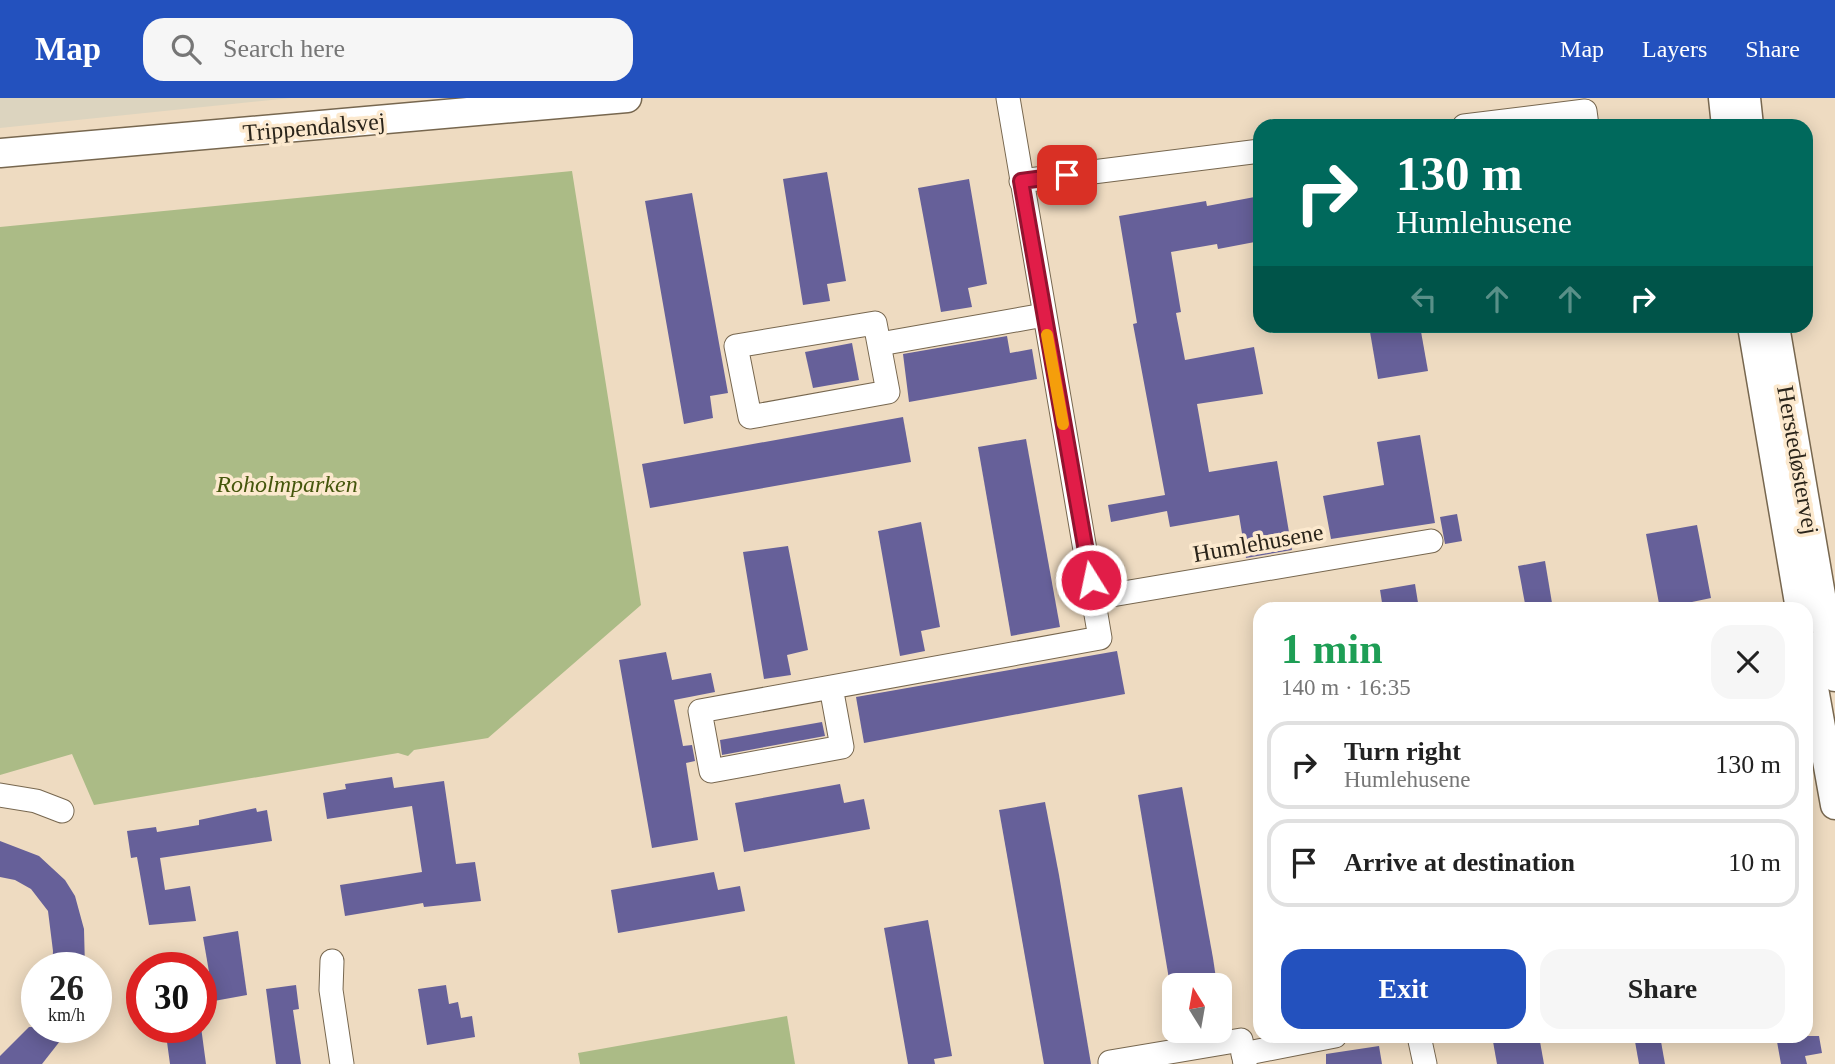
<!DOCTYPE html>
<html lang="en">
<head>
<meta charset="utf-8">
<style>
  body { margin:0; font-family:Georgia,serif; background:#f6f6f6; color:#222; height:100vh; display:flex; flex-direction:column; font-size:26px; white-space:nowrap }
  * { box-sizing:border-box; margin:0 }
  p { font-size:23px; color:#767676 }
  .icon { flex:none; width:38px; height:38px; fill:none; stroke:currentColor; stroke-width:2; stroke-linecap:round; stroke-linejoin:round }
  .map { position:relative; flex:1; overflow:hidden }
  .details { position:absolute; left:1253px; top:504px; width:560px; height:441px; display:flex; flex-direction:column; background:#fff; border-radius:21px; box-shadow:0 4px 18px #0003 }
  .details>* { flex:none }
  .hud { position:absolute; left:1253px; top:21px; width:560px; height:214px; border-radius:21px; box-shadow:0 4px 18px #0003; background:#00695c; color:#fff; overflow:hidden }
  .needle { width:46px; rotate:349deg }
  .fabs { position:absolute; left:1162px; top:875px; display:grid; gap:14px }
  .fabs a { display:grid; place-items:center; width:70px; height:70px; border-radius:14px; background:#fff; box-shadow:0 4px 18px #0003; font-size:35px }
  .speed { position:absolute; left:21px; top:854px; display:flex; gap:14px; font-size:35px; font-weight:700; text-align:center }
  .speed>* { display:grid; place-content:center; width:91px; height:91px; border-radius:50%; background:#fff; box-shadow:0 4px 18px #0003; line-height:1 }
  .speed small { font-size:18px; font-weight:400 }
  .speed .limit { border:10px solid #d22; background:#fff; color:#111 }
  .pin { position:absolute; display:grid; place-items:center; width:60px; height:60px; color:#fff; margin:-30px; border-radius:14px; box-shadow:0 4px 10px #0006 }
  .me { position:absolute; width:77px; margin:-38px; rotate:350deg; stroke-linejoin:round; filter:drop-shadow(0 0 5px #0008) }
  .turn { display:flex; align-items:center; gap:24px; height:147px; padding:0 28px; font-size:32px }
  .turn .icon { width:91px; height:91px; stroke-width:2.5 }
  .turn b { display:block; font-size:49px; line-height:60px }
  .lanes { display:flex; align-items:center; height:66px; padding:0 28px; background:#0003; justify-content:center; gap:35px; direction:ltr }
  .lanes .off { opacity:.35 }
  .round { display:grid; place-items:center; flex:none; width:74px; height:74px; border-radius:21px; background:#f6f6f6 }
  .summary { display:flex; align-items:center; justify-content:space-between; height:119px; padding:0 28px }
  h1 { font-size:42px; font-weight:600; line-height:52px; color:#1e9e55 }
  .action { display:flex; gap:14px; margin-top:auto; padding:14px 28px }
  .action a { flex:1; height:80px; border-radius:21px; background:#2351be; color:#fff; font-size:28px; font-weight:600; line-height:80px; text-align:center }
  .action a+a { background:#f6f6f6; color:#222 }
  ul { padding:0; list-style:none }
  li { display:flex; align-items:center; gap:21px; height:88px; margin:0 14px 10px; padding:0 14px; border:4px solid #e0e0e0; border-radius:21px }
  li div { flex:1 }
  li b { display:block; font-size:26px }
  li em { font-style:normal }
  header { display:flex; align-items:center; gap:42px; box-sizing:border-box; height:98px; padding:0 35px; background:#2351be; color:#fff }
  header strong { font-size:33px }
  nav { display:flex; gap:38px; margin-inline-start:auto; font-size:24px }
  .search { width:490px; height:63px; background:#f6f6f6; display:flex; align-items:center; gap:18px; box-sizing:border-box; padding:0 24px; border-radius:21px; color:#767676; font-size:26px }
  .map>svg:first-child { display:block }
  .education { fill:#dcd4bf }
  .green { fill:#abbb86 }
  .building { fill:#666099 }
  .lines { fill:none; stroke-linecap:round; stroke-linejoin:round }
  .minor-casing { stroke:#77674f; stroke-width:25 }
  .tertiary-casing { stroke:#77674f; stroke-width:31 }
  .minor { stroke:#fff; stroke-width:23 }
  .tertiary { stroke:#fff; stroke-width:28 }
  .route-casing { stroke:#92132f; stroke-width:18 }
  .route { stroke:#e11d48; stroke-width:12 }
  .slow { stroke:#f59e0b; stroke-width:12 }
  .labels { text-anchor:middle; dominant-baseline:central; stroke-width:7; stroke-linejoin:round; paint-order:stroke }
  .street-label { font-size:24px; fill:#2a241a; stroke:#fce9ce }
  .park-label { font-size:24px; font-style:italic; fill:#45560c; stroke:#fce9ce }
</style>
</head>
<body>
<header>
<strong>Map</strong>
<div class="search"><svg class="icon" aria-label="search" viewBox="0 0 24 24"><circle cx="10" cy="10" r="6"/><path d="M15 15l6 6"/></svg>Search here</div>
<nav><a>Map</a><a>Layers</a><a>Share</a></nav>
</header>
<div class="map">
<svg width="1835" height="966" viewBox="0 0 1835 966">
  <rect width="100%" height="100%" fill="#eedbc1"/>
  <path class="education" d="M0 0H291L0 30Z"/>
  <g class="green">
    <path d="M572 73 641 507 488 640 414 652 408 658 398 655 94 707 72 656 0 677V129Z"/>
    <path d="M787 918 795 966H580L578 955Z"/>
  </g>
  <g class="building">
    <path d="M827 74 846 183 827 186 830 203 803 207 783 81Z"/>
    <path d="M969 81 987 186 968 190 972 209 941 214 918 90Z"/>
    <path d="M692 95 728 295 710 298 713 320 684 326 645 103Z"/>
    <path d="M1260 98V143L1218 151 1217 146 1171 154 1181 214 1176 215 1185 262 1254 249 1263 296 1197 306 1209 374 1277 363 1292 452 1246 460 1239 417 1170 429 1167 413 1111 424 1108 407 1165 397 1133 226 1137 225 1119 118 1206 103 1207 108Z"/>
    <path d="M1369 228H1420L1428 273 1378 281Z"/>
    <path d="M1007 238 1010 255 1032 251 1037 281 909 304 903 256Z"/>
    <path d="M852 245 859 282 813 290 805 254Z"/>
    <path d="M903 319 911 364 650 410 642 366Z"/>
    <path d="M1420 337 1435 425 1331 441 1323 398 1384 387 1377 344Z"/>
    <path d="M1026 341 1060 529 1011 538 978 349Z"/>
    <path d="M1457 416 1462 443 1445 446 1440 419Z"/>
    <path d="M921 424 940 529 921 533 925 553 900 558 878 433Z"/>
    <path d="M1697 427 1711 500 1692 504 1693 511H1660L1646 436Z"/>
    <path d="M788 448 808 552 787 557 791 577 764 581 743 454Z"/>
    <path d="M1545 463 1553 511H1526L1518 468Z"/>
    <path d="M1415 486 1419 511H1383L1380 492Z"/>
    <path d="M1117 553 1125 596 864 645 856 599Z"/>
    <path d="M666 554 672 582 711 575 715 594 674 602 683 648 692 647 695 663 686 665 698 742 652 750 619 562Z"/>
    <path d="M822 624 825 638 722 657 720 642Z"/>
    <path d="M392 679 394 690 444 683 456 766 475 764 481 803 424 809 423 805 345 818 340 787 422 774 412 708 327 721 323 695 346 691 345 686Z"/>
    <path d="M840 686 844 705 864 701 870 731 744 754 735 705Z"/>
    <path d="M1182 689 1213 860 1217 887H1170L1138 697Z"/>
    <path d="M1045 704 1059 777 1091 966H1044L999 712Z"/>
    <path d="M256 710 257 714 267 712 272 743 160 760 165 792 190 788 196 823 149 827 137 759 131 760 127 733 156 729 157 734 199 727V722Z"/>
    <path d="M0 743 39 758 65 782 75 798 84 831 85 870H52L53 853 48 813 31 791 15 782 0 779Z"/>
    <path d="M714 774 718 792 740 788 745 813 618 835 611 792Z"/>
    <path d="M928 822 952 958 934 961 935 966H908L884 830Z"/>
    <path d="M238 833 247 897 214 903 203 839Z"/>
    <path d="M296 887 299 911 293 912 301 966H276L266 891Z"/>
    <path d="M446 887 449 906 458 904 461 920 472 918 475 939 427 947 418 891Z"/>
    <path d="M29 929H71L42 966H0V958Z"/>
    <path d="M175 929H201L206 966H170L167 944H171L169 931Z"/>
    <path d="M1492 938H1539L1544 966H1497Z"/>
    <path d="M1634 938H1660L1665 966H1639Z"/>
    <path d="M1776 938H1819L1822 955 1805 958 1807 966H1781Z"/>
    <path d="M1379 948 1382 966H1326V956Z"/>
  </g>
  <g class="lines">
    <g class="minor-casing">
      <g id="minor">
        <path d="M1464 28 1585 13 1587 28"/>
        <path d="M1021 83 1260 53"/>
        <path d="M875 225 888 294 750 319 736 248Z"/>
        <path d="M880 246 1044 217"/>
        <path d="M1094 500 1431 443"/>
        <path d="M831 589 842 649 711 673 700 613 1100 540 1008 0"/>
        <path d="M0 697 36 703 62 713"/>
        <path d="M332 863 331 892 342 966"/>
        <path d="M1419 938 1425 966"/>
        <path d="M1243 956 1335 938"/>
        <path d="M1111 966 1110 964 1241 942 1245 966"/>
      </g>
    </g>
    <g class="tertiary-casing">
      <g id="tertiary">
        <path d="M1723 0 1726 28"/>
        <path d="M1746 0 1749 28"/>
        <path d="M0 55 627 0"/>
        <path d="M1752 228 1800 511"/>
        <path d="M1775 228 1835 579"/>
        <path d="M1806 546 1835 707"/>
      </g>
    </g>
    <use href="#minor" class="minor"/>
    <use href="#tertiary" class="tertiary"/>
  </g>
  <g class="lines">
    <g class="route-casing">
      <path id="route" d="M1067 77 1021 83 1091 482"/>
    </g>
    <use href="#route" class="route"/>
    <path class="slow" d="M1047 237 1063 326"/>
  </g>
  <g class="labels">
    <g class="street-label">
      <text transform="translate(314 29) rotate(-5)">Trippendalsvej</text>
      <text transform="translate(1798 362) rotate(80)">Herstedøstervej</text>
      <text transform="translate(1258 445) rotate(-10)">Humlehusene</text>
    </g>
    <g class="park-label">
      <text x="287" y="386">Roholmparken</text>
    </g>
  </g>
</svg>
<div class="fabs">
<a><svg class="needle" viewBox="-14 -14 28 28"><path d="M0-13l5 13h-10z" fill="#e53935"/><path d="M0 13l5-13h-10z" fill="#767676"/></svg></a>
</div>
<div class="speed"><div>26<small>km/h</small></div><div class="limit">30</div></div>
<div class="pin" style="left:1067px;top:77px;background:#d93025"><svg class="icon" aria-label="arrive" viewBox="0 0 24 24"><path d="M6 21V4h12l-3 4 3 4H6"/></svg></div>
<svg class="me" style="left:1091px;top:482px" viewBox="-20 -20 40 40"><circle r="17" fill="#e11d48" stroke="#fff" stroke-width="3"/><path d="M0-11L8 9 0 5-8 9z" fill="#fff"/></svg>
<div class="hud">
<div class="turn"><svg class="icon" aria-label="right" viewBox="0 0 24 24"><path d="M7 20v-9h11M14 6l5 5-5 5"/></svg><div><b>130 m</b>Humlehusene</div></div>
<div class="lanes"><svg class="icon off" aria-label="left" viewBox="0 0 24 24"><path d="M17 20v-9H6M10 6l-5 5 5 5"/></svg><svg class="icon off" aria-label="ahead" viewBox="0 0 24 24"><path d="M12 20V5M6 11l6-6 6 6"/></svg><svg class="icon off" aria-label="ahead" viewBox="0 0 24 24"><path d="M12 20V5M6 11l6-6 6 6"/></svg><svg class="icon" aria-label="right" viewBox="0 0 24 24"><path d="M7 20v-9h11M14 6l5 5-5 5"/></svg></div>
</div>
<section class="details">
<div class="summary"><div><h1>1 min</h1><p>140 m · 16:35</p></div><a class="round"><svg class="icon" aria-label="close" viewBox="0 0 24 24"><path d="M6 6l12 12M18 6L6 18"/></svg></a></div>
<ul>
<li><svg class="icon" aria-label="right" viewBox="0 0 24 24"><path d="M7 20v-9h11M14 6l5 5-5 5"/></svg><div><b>Turn right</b><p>Humlehusene</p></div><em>130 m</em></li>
<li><svg class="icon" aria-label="arrive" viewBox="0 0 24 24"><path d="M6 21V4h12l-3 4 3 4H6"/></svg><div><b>Arrive at destination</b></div><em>10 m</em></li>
</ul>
<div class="action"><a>Exit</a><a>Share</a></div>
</section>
</div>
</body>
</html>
